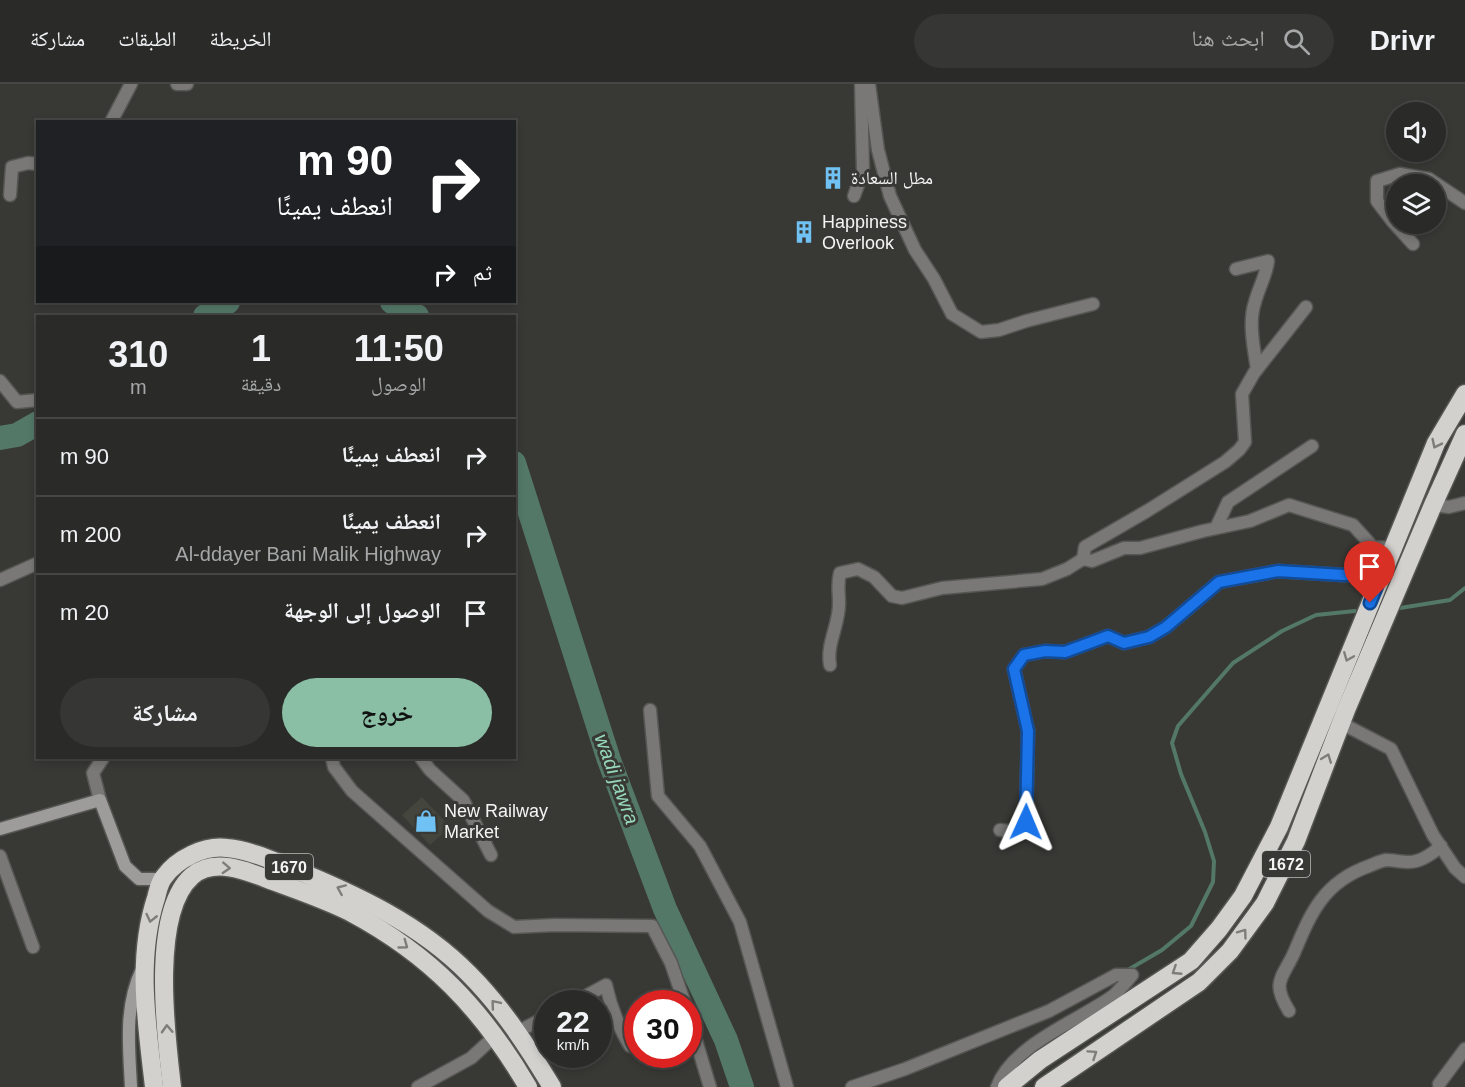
<!DOCTYPE html>
<html lang="ar">
<head>
<meta charset="utf-8">
<style>
  body { margin:0; font-family:Arial,"Noto Naskh Arabic",sans-serif; background:#363634; color:#f1f3f6; direction:rtl; height:100vh; display:flex; flex-direction:column; font-size:22px; white-space:nowrap }
  * { box-sizing:border-box; margin:0 }
  p { font-size:20px; color:#a5a7a8 }
  .icon { flex:none; width:33px; height:33px; fill:none; stroke:currentColor; stroke-width:2; stroke-linecap:round; stroke-linejoin:round }
  .map { position:relative; flex:1; overflow:hidden; direction:ltr }
  .panel { position:absolute; left:36px; top:231px; width:480px; height:444px; display:flex; flex-direction:column; background:#2a2a28; border-radius:0px; box-shadow:0 3px 9px #0003,0 0 0 2px #464645; direction:rtl }
  .panel>* { flex:none }
  .banner { position:absolute; left:36px; top:36px; width:480px; height:183px; border-radius:0px; box-shadow:0 3px 9px #0003,0 0 0 2px #464645; direction:rtl; background:#202124; color:#fff; overflow:hidden }
  .fabs { position:absolute; left:1386px; top:18px; display:grid; gap:12px }
  .fabs a { display:grid; place-items:center; width:60px; height:60px; border-radius:50%; background:#2a2a28; box-shadow:0 3px 9px #0003,0 0 0 2px #464645; font-size:30px }
  .speed { position:absolute; left:534px; top:906px; display:flex; gap:12px; font-size:30px; font-weight:700; text-align:center }
  .speed>* { display:grid; place-content:center; width:78px; height:78px; border-radius:50%; background:#2a2a28; box-shadow:0 3px 9px #0003,0 0 0 2px #464645; line-height:1 }
  .speed small { font-size:15px; font-weight:400 }
  .speed .limit { border:9px solid #d22; background:#fff; color:#111 }
  .pin { position:absolute; display:grid; place-items:center; width:51px; height:51px; color:#fff; margin:-62px -26px; border-radius:50% 50% 50% 0; rotate:-45deg; box-shadow:0 0 6px #0007 }
  .pin .icon { rotate:45deg }
  .me { position:absolute; width:66px; margin:-33px; rotate:1deg; stroke-linejoin:round; filter:drop-shadow(0 0 4px #0008) }
  .turn { display:flex; align-items:center; gap:21px; height:126px; padding:0 24px; font-size:27px }
  .turn .icon { width:78px; height:78px; stroke-width:2.5 }
  .turn b { display:block; font-size:42px; line-height:51px }
  .then { display:flex; align-items:center; height:57px; padding:0 24px; background:#0003; gap:12px; font-size:22px }
  .eta { display:flex; justify-content:space-evenly; align-items:center; height:102px; text-align:center }
  .eta b { font-size:36px; font-weight:700; line-height:42px }
  .primary-button { display:flex; gap:12px; margin-top:auto; padding:12px 24px }
  .primary-button a { flex:1; height:69px; border-radius:36px; background:#8abfa5; color:#111; font-size:24px; font-weight:700; line-height:69px; text-align:center }
  .primary-button a+a { background:#363634; color:#f1f3f6 }
  ul { padding:0; list-style:none }
  li { display:flex; align-items:center; gap:18px; height:78px; padding:0 24px; border-top:2px solid #464645 }
  li div { flex:1 }
  li b { display:block; font-size:22px }
  li em { font-style:normal }
  header { display:flex; align-items:center; gap:36px; box-sizing:border-box; height:84px; padding:0 30px; background:#2a2a28; border-bottom:2px solid #464645 }
  header strong { font-size:28px }
  nav { display:flex; gap:33px; margin-inline-start:auto; font-size:21px }
  .search { width:420px; height:54px; background:#363634; display:flex; align-items:center; gap:15px; box-sizing:border-box; padding:0 21px; border-radius:33px; color:#a5a7a8; font-size:22px }
  .map>svg:first-child { display:block }
  .built { fill:#44453d }
  .lines { fill:none; stroke-linecap:round; stroke-linejoin:round }
  .stream { stroke:#537867; stroke-width:4 }
  .river { stroke:#537867; stroke-width:24 }
  .street-casing { stroke:#565653; stroke-width:15 }
  .secondary-casing { stroke:#565653; stroke-width:15 }
  .highway-casing { stroke:#565653; stroke-width:21 }
  .street { stroke:#797877; stroke-width:12 }
  .secondary { stroke:#9d9c9a; stroke-width:12 }
  .highway { stroke:#d2d1ce; stroke-width:18 }
  .oneway { stroke:#7d7d7a }
  .route-casing { stroke:#114b97; stroke-width:15 }
  .route { stroke:#1a73e8; stroke-width:10 }
  .labels { text-anchor:middle; dominant-baseline:central; stroke-width:6; stroke-linejoin:round; paint-order:stroke }
  .shield { fill:#383835; stroke:#bcbcba; stroke-width:1.5 }
  .shield-label { font-size:16px; font-weight:bold; fill:#f4f4f3 }
  .poi-label { font-size:18px; fill:#f4f4f3; stroke:#383835; text-anchor:start }
  .water-label { font-size:20px; font-style:italic; fill:#95d7b8; stroke:#383835 }
</style>
</head>
<body>
<header>
<strong>Drivr</strong>
<div class="search"><svg class="icon" aria-label="search" viewBox="0 0 24 24"><circle cx="10" cy="10" r="6"/><path d="M15 15l6 6"/></svg>ابحث هنا</div>
<nav><a>الخريطة</a><a>الطبقات</a><a>مشاركة</a></nav>
</header>
<div class="map">
<svg width="1465" height="1003" viewBox="0 0 1465 1003">
  <rect width="100%" height="100%" fill="#383835"/>
  <path class="built" d="M422 713 450 743 430 761 402 731Z"/>
  <g class="lines">
    <g class="stream">
      <path d="M1400 524 1450 516 1465 504"/>
      <path d="M1126 887 1162 866 1191 842 1213 798 1214 777 1205 748 1181 690 1172 659 1178 642 1233 579 1282 547 1316 531 1355 527"/>
    </g>
    <g class="river">
      <path d="M392 218 417 232"/>
      <path d="M205 232 228 218"/>
      <path d="M0 354 17 351 38 339"/>
      <path d="M514 379 609 676 665 825 726 956 742 1003"/>
    </g>
    <g class="street-casing">
      <g id="street">
        <path d="M177 0H187"/>
        <path d="M869 0 878 66 890 112 915 166 934 195 952 230 981 248 999 246 1026 237 1093 220"/>
        <path d="M111 38 131 0"/>
        <path d="M10 111 12 83 28 79 38 80"/>
        <path d="M854 112 863 87 861 0"/>
        <path d="M1413 160 1393 138 1377 117V97L1400 90 1429 95 1465 119"/>
        <path d="M1236 185 1268 177C1266 192 1259 203 1255 218 1248 238 1254 265 1257 285"/>
        <path d="M1306 223 1254 289 1242 310 1245 358 1239 366 1225 378 1147 427 1085 463 1083 475 1092 477 1124 464H1140L1203 447 1250 437 1289 421 1353 441 1373 463 1391 464"/>
        <path d="M0 297 17 318 38 316"/>
        <path d="M1433 421 1449 423 1465 419"/>
        <path d="M1216 444 1228 418 1312 362"/>
        <path d="M0 496 38 479"/>
        <path d="M830 581C826 559 840 540 839 518 839 507 837 500 840 489L858 485 874 493 892 512 902 514 942 504 1042 495 1067 485 1083 475"/>
        <path d="M650 626 658 712 700 762 740 838 787 1003"/>
        <path d="M1341 639 1391 665 1433 751 1455 784 1465 793"/>
        <path d="M332 674 334 683 352 707 488 827 514 843 555 841 652 842 671 879 685 920"/>
        <path d="M421 674 430 686 463 716 491 771"/>
        <path d="M100 716 93 689 103 674"/>
        <path d="M1000 746 1018 748 1026 738 1028 647 1014 585 1024 571 1045 567 1065 568 1108 552 1124 559 1149 553 1166 543 1219 498 1278 487 1343 491 1382 490"/>
        <path d="M0 772 33 863"/>
        <path d="M571 920 606 901C611 924 618 942 630 962"/>
        <path d="M1289 927C1271 898 1282 895 1294 869 1311 828 1324 798 1369 782 1374 780 1380 777 1386 776 1393 776 1401 778 1409 778 1421 778 1432 770 1441 762"/>
        <path d="M688 930 710 1003"/>
        <path d="M517 948 548 932"/>
        <path d="M1439 1000 1465 965"/>
        <path d="M418 1003 471 974 495 952"/>
        <path d="M852 1003 905 985 1049 927 1116 891H1132"/>
        <path d="M997 1003C1012 961 1078 937 1113 912 1120 906 1126 898 1132 891"/>
      </g>
    </g>
    <g class="secondary-casing">
      <g id="secondary">
        <path d="M0 745 100 716 125 782 139 795H162"/>
        <path d="M131 1003C129 962 124 923 142 885"/>
      </g>
    </g>
    <g class="highway-casing">
      <g id="highway">
        <path d="M154 1003C147 941 136 875 156 814 158 807 159 799 164 793 177 775 204 761 227 764 249 766 271 776 291 784 355 810 420 840 469 890 502 923 528 963 552 1003"/>
        <path d="M172 1003C166 952 150 829 192 792 214 773 247 787 270 796 297 806 324 815 350 828 431 871 482 925 528 1003"/>
        <path d="M1007 1003 1040 976 1191 877 1219 845 1243 812 1279 743 1436 359 1465 310"/>
        <path d="M1044 1003 1199 898 1230 867 1265 819 1296 757 1346 626 1433 421 1465 350"/>
      </g>
    </g>
    <use href="#street" class="street"/>
    <use href="#secondary" class="secondary"/>
    <use href="#highway" class="highway"/>
  </g>
  <defs><path id="oneway-chevron" d="M-2-3.5L2.5 0L-2 3.5" fill="none" stroke-width="1.6" stroke-linecap="round" stroke-linejoin="round" transform="scale(1.5)"/></defs>
  <g class="oneway">
    <use href="#oneway-chevron" transform="translate(1436 360) rotate(116)"/>
    <use href="#oneway-chevron" transform="translate(1348 573) rotate(112)"/>
    <use href="#oneway-chevron" transform="translate(1327 674) rotate(-69)"/>
    <use href="#oneway-chevron" transform="translate(226 784) rotate(3)"/>
    <use href="#oneway-chevron" transform="translate(341 805) rotate(-157)"/>
    <use href="#oneway-chevron" transform="translate(151 834) rotate(103)"/>
    <use href="#oneway-chevron" transform="translate(1243 849) rotate(-54)"/>
    <use href="#oneway-chevron" transform="translate(404 861) rotate(36)"/>
    <use href="#oneway-chevron" transform="translate(1176 887) rotate(147)"/>
    <use href="#oneway-chevron" transform="translate(495 920) rotate(-130)"/>
    <use href="#oneway-chevron" transform="translate(167 945) rotate(-93)"/>
    <use href="#oneway-chevron" transform="translate(1093 970) rotate(-34)"/>
  </g>
  <g class="lines">
    <g class="route-casing">
      <path id="route" d="M1026 738 1028 647 1014 585 1024 571 1045 567 1065 568 1108 552 1124 559 1149 553 1166 543 1219 498 1278 487 1343 491 1382 490 1370 519"/>
    </g>
    <use href="#route" class="route"/>
  </g>
  <defs>
    <g id="building-bare" transform="scale(1.8)"><path d="M-4-6H4V6H1V3H-1V6H-4ZM-2.5-4.3h1.7v1.8h-1.7ZM.8-4.3h1.7v1.8H.8ZM-2.5-1h1.7V.8h-1.7ZM.8-1h1.7V.8H.8Z" fill="#70c2f4" stroke="#383835" stroke-width="2.5" paint-order="stroke"/></g>
    <g id="shop-bare" transform="scale(1.8)"><path d="M-5-2.5h2.3a2.7 3.5 0 0 1 5.4 0H5L5.5 6h-11ZM-1.5-2.5h3a1.5 2.3 0 0 0-3 0Z" fill="#70c2f4" stroke="#383835" stroke-width="2.5" paint-order="stroke"/></g>
  </defs>
  <g fill-rule="evenodd">
    <use href="#building-bare" x="833" y="94"/>
    <use href="#building-bare" x="804" y="148"/>
    <use href="#shop-bare" x="426" y="737"/>
  </g>
  <g class="labels">
    <g class="shield">
      <rect x="1262" y="767" width="48" height="26" rx="4.5"/>
      <rect x="265" y="770" width="48" height="26" rx="4.5"/>
    </g>
    <g class="shield-label">
      <text x="1286" y="780">1672</text>
      <text x="289" y="783">1670</text>
    </g>
    <g class="poi-label">
      <text x="851" y="94">مطل السعادة</text>
      <text x="822" y="138">Happiness<tspan x="822" dy="21">Overlook</tspan></text>
      <text x="444" y="727">New Railway<tspan x="444" dy="21">Market</tspan></text>
    </g>
    <g class="water-label">
      <text transform="translate(617 695) rotate(70)">wadi jawra</text>
    </g>
  </g>
</svg>
<div class="fabs">
<a><svg class="icon" aria-label="sound" viewBox="0 0 24 24"><path d="M4 9h4l5-4v14l-5-4H4zM17 9q2 3 0 6"/></svg></a>
<a><svg class="icon" aria-label="layers" viewBox="0 0 24 24"><path d="M12 4l9 5-9 5-9-5zM3 14l9 5 9-5"/></svg></a>
</div>
<div class="speed"><div>22<small>km/h</small></div><div class="limit">30</div></div>
<div class="pin" style="left:1370px;top:519px;background:#d93025"><svg class="icon" aria-label="arrive" viewBox="0 0 24 24"><path d="M6 21V4h12l-3 4 3 4H6"/></svg></div>
<svg class="me" style="left:1026px;top:738px" viewBox="-20 -20 40 40"><path d="M0-17L14 15 0 8-14 15z" fill="#1a73e8" stroke="#fff" stroke-width="4"/></svg>
<div class="banner">
<div class="turn"><svg class="icon" aria-label="right" viewBox="0 0 24 24"><path d="M7 20v-9h11M14 6l5 5-5 5"/></svg><div><b>90 m</b>انعطف يمينًا</div></div>
<div class="then">ثم<svg class="icon" aria-label="right" viewBox="0 0 24 24"><path d="M7 20v-9h11M14 6l5 5-5 5"/></svg></div>
</div>
<section class="panel">
<div class="eta">
<div><b>11:50</b><p>الوصول</p></div>
<div><b>1</b><p>دقيقة</p></div>
<div><b>310</b><p>m</p></div>
</div>
<ul>
<li><svg class="icon" aria-label="right" viewBox="0 0 24 24"><path d="M7 20v-9h11M14 6l5 5-5 5"/></svg><div><b>انعطف يمينًا</b></div><em>90 m</em></li>
<li><svg class="icon" aria-label="right" viewBox="0 0 24 24"><path d="M7 20v-9h11M14 6l5 5-5 5"/></svg><div><b>انعطف يمينًا</b><p>Al-ddayer Bani Malik Highway</p></div><em>200 m</em></li>
<li><svg class="icon" aria-label="arrive" viewBox="0 0 24 24"><path d="M6 21V4h12l-3 4 3 4H6"/></svg><div><b>الوصول إلى الوجهة</b></div><em>20 m</em></li>
</ul>
<div class="primary-button"><a>خروج</a><a>مشاركة</a></div>
</section>
</div>
</body>
</html>
